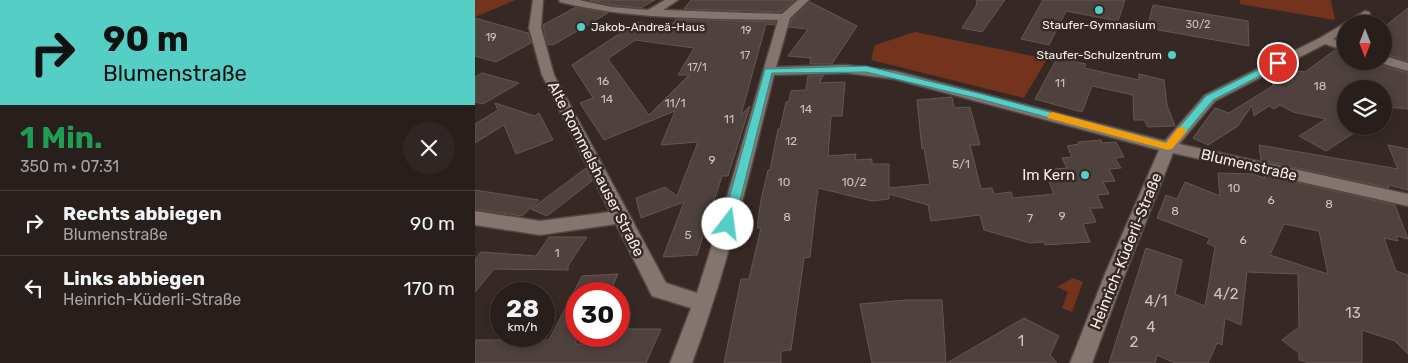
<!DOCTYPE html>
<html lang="de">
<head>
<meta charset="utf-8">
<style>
  body { margin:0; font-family:Rubik,sans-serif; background:#302725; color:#f1f3f6; height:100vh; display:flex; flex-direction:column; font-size:19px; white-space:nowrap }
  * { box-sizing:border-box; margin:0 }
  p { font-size:16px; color:#a5a2a3 }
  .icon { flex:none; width:28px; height:28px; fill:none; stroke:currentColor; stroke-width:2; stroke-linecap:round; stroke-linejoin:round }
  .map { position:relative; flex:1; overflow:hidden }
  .drawer { display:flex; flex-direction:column; background:#281f1c; width:475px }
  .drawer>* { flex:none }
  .hud { background:#55cec6; color:#111; overflow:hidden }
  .needle { width:32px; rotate:180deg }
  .fabs { position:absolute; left:862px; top:15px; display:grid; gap:10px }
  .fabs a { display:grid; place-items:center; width:55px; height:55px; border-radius:50%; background:#281f1c; box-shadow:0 2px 8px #0003,0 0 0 1px #443d3b; font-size:25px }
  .speed { position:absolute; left:15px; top:282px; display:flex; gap:10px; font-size:25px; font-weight:700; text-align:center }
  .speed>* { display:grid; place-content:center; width:65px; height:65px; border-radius:50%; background:#281f1c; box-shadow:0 2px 8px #0003,0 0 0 1px #443d3b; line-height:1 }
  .speed small { font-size:12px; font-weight:400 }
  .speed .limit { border:8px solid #d22; background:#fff; color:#111 }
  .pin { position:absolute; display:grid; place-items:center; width:42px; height:42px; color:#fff; margin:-21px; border:2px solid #fff; border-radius:50%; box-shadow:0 1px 5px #0007 }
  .me { position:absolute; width:55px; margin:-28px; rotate:15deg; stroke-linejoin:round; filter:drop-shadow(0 0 4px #0008) }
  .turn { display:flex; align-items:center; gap:18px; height:105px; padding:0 20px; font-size:22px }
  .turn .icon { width:65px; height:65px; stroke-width:2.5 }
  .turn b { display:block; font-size:35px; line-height:42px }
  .round { display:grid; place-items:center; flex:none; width:52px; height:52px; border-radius:26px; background:#302725 }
  .overview { display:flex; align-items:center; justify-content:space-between; height:85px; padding:0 20px }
  h1 { font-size:30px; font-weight:700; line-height:38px; color:#1e9e55 }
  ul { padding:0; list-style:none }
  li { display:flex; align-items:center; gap:15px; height:65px; padding:0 20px; border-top:1px solid #443d3b }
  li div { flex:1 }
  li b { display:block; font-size:19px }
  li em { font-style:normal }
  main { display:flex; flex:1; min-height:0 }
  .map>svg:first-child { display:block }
  .green { fill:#74331d }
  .building { fill:#4f413d; stroke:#655651; fill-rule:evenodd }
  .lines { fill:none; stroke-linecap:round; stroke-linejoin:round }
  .street-casing { stroke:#514643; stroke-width:3 }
  .street { fill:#84756f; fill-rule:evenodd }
  .route { fill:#55cec6; stroke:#378681 }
  .slow { fill:#f59e0b }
  .poi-dot { fill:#55cec6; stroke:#362925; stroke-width:2 }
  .labels { text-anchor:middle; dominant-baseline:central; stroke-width:5; stroke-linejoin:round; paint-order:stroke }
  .far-number-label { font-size:11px; fill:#ccc2bf }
  .far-poi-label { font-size:12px; fill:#f6edea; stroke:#362925 }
  .number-label { font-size:12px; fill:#ccc2bf }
  .street-label { font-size:15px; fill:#f6edea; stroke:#362925 }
  .poi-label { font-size:15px; fill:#f6edea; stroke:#362925; text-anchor:end }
  .near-number-label { font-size:15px; fill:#ccc2bf }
</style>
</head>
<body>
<main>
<section class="drawer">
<div class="hud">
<div class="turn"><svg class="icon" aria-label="right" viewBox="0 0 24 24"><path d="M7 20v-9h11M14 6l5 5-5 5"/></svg><div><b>90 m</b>Blumenstraße</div></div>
</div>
<div class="overview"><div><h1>1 Min.</h1><p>350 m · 07:31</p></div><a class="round"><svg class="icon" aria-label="close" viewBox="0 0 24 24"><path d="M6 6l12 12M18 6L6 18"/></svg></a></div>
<ul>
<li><svg class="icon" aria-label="right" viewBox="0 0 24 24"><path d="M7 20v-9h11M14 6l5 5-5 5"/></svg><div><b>Rechts abbiegen</b><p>Blumenstraße</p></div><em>90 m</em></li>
<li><svg class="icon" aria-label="left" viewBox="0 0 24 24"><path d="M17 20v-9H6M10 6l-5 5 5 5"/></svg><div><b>Links abbiegen</b><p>Heinrich-Küderli-Straße</p></div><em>170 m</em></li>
</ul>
</section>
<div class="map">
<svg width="933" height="363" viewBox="0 0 933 363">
  <rect width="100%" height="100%" fill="#362925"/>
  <g class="green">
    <path d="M0 0H40L0 17Z"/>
    <path d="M765 0H856L860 20 765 4Z"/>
    <path d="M440 32 572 59 549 98 396 60 400 45Z"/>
    <path d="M598 278 608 282 597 312 587 308 593 292 582 287Z"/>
  </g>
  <g class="building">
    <path d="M114 0H180L166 8 136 5Z"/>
    <path d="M216 0H320L306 12 209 9Z"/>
    <path d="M502 0H530L507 32 487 28 501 6Z"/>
    <path d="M568 0H650L643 21 591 11 574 45 546 39Z"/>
    <path d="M335 2 382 26 357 64H335L336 58 313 56 333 29 314 27 317 19Z"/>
    <path d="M678 5 773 21 774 46 672 28Z"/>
    <path d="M101 7 133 13 78 45 72 44 68 25Z"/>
    <path d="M933 8V61L909 54V27Z"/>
    <path d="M0 18 53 33 56 43 21 62 0 56Z"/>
    <path d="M201 19 301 22 300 25 291 24 266 115 275 106 253 176H247L222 255 188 257 209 202 166 218 161 198 190 187 202 196 223 142 186 145 200 111 129 140 105 103 118 98 97 65 162 22 194 29ZM160 40 219 48 203 75H214L174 115 133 59Z"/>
    <path d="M860 50 871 54V61H902L904 65 933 73V109L914 107 909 98V89H871V126L888 127 851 151 824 136 851 119 818 112 805 105 799 109 794 106 779 116 777 105 763 126 733 145 718 138 740 108 754 113 799 85H797L824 71 830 72Z"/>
    <path d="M582 58 611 64 609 68 664 80V74L689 80 692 105 700 126 673 127 669 120H659L658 95 617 86 607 112 560 99Z"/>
    <path d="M7 73 44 83 8 104 0 102V77Z"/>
    <path d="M349 75 344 83 370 82 367 116H356L353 156 381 154 380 160 397 159V164H414V188L455 184 449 148 447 149 442 100 477 97 479 108 495 107 505 145H495L506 189 517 188 519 194 536 192 538 198 579 194 574 182 585 181 580 169 592 168 587 158 597 157 592 146 604 144 603 142 626 140 627 143 641 142 649 157 640 158 646 168 634 169 640 181 628 182 634 194 622 195 628 208H615L621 222 608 224 615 242 570 245 569 242 555 243 509 230 505 215 456 221 453 205 414 194V199L397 201 343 188 335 257 329 258 316 350 306 351V363H249L266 279H274L286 228H282L286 200 293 170H295L303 129H305L311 102 314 101 316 91 331 90 333 76Z"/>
    <path d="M20 103 60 116 64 113 78 140 41 154 29 125 0 143V124L23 110Z"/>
    <path d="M784 145 923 169 913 145 933 149V190L913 185 914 188 786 160Z"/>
    <path d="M111 168 117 181 72 216 56 209Z"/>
    <path d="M743 173 778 174 790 178 789 175 920 205 933 239 921 236 923 241 909 238 921 271 933 275V354L920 341 887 330V363H834L824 360V353L807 340 824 327 823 274 772 272 766 325 750 318 747 345 742 343 733 363H700L682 355 680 363H634L671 248 707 260 700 294 730 306 740 247 732 243 735 238 682 218 691 195 702 199 710 182 745 196ZM809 224 844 231 853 274 795 255Z"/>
    <path d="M0 190 64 200 47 216 0 209Z"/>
    <path d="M74 237H112L93 266V270L19 269 0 292V259L6 252 61 256Z"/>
    <path d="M143 274 134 294H101V344H134L137 336H144V329H186L171 363H0V340H74L107 276Z"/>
    <path d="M431 300H467L471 363H397L385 304Z"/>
    <path d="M549 318 584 336 575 355 582 363H472Z"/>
  </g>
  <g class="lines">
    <g class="street-casing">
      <g id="street">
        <path d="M58 0H68L66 28 79 75 191 283 222 293 251 200 303 20C230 18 157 20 85 2L84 0H104L136 7 173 10 190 0H203L188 10 307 14 323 0H334L315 18 301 67 372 65 420 71 690 141 730 95 845 38 890 11 894 12 895 14C888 22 882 24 871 24V31L858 39 871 43V51L850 44 740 101 704 144 933 194V206L698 153 650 274 617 363H595L630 274 684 150 419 79 372 73 299 75C275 172 252 269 217 363H195L216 308 177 296 141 224 65 235 0 225V211L65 221 135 212 67 75 54 28Z"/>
        <path d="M909 56 933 63V71L905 63 904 61H909Z"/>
      </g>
    </g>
    <use href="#street" class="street"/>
  </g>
  <path class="route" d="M803 60 807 63 806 65 738 100 697 149 693 150 501 98 391 72 297 73 259 224 257 228H249L247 224 290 69 391 66 507 94 691 143 731 96Z"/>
  <path class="slow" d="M577 112 691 143 703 128 707 127 712 131 697 149 693 150 573 118 572 115Z"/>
  <g class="poi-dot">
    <circle cx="624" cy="10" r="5"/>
    <circle cx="106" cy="27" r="5"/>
    <circle cx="697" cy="55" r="5"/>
    <circle cx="610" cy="175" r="5"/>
  </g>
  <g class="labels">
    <g class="far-number-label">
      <text x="723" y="24">30/2</text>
      <text x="271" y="30">19</text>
      <text x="16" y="37">19</text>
      <text x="270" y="55">17</text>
      <text x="222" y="67">17/1</text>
    </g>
    <g class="far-poi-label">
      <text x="624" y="25">Staufer-Gymnasium</text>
      <text x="116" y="27" text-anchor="start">Jakob-Andreä-Haus</text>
      <text x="687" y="55" text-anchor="end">Staufer-Schulzentrum</text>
    </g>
    <g class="number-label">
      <text x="128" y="81">16</text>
      <text x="585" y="83">11</text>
      <text x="845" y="86">18</text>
      <text x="132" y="99">14</text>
      <text x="200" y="103">11/1</text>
      <text x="331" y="109">14</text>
      <text x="254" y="119">11</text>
      <text x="316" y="141">12</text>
      <text x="237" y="160">9</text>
      <text x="486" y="164">5/1</text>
      <text x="309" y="182">10</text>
      <text x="379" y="182">10/2</text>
      <text x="759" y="188">10</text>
      <text x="796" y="200">6</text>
      <text x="854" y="204">8</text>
      <text x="700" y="211">8</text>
      <text x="587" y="216">9</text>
      <text x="312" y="217">8</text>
      <text x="555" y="218">7</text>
      <text x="213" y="235">5</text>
      <text x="768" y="240">6</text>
      <text x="82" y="253">1</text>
    </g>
    <g class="street-label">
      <text transform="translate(774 165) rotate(13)">Blumenstraße</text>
      <text transform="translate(121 169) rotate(63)">Alte Rommelshauser Straße</text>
      <text transform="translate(651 251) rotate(-68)">Heinrich-Küderli-Straße</text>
    </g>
    <g class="poi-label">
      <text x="600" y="175">Im Kern</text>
    </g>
    <g class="near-number-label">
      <text x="751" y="294">4/2</text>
      <text x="681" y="301">4/1</text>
      <text x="878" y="313">13</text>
      <text x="676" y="327">4</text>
      <text x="546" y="341">1</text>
      <text x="659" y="342">2</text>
    </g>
  </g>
</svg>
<div class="fabs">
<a><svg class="needle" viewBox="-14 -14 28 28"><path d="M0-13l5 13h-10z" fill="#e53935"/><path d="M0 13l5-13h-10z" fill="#a5a2a3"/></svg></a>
<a><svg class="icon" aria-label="layers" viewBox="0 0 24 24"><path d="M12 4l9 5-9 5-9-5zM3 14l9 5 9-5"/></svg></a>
</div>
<div class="speed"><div>28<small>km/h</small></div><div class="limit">30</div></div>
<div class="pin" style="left:803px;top:63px;background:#d93025"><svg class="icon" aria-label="arrive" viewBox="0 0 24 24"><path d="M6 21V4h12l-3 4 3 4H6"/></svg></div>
<svg class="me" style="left:253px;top:224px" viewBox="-20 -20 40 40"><circle r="19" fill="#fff"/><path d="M0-13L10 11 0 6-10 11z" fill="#55cec6"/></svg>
</div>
</main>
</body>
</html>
